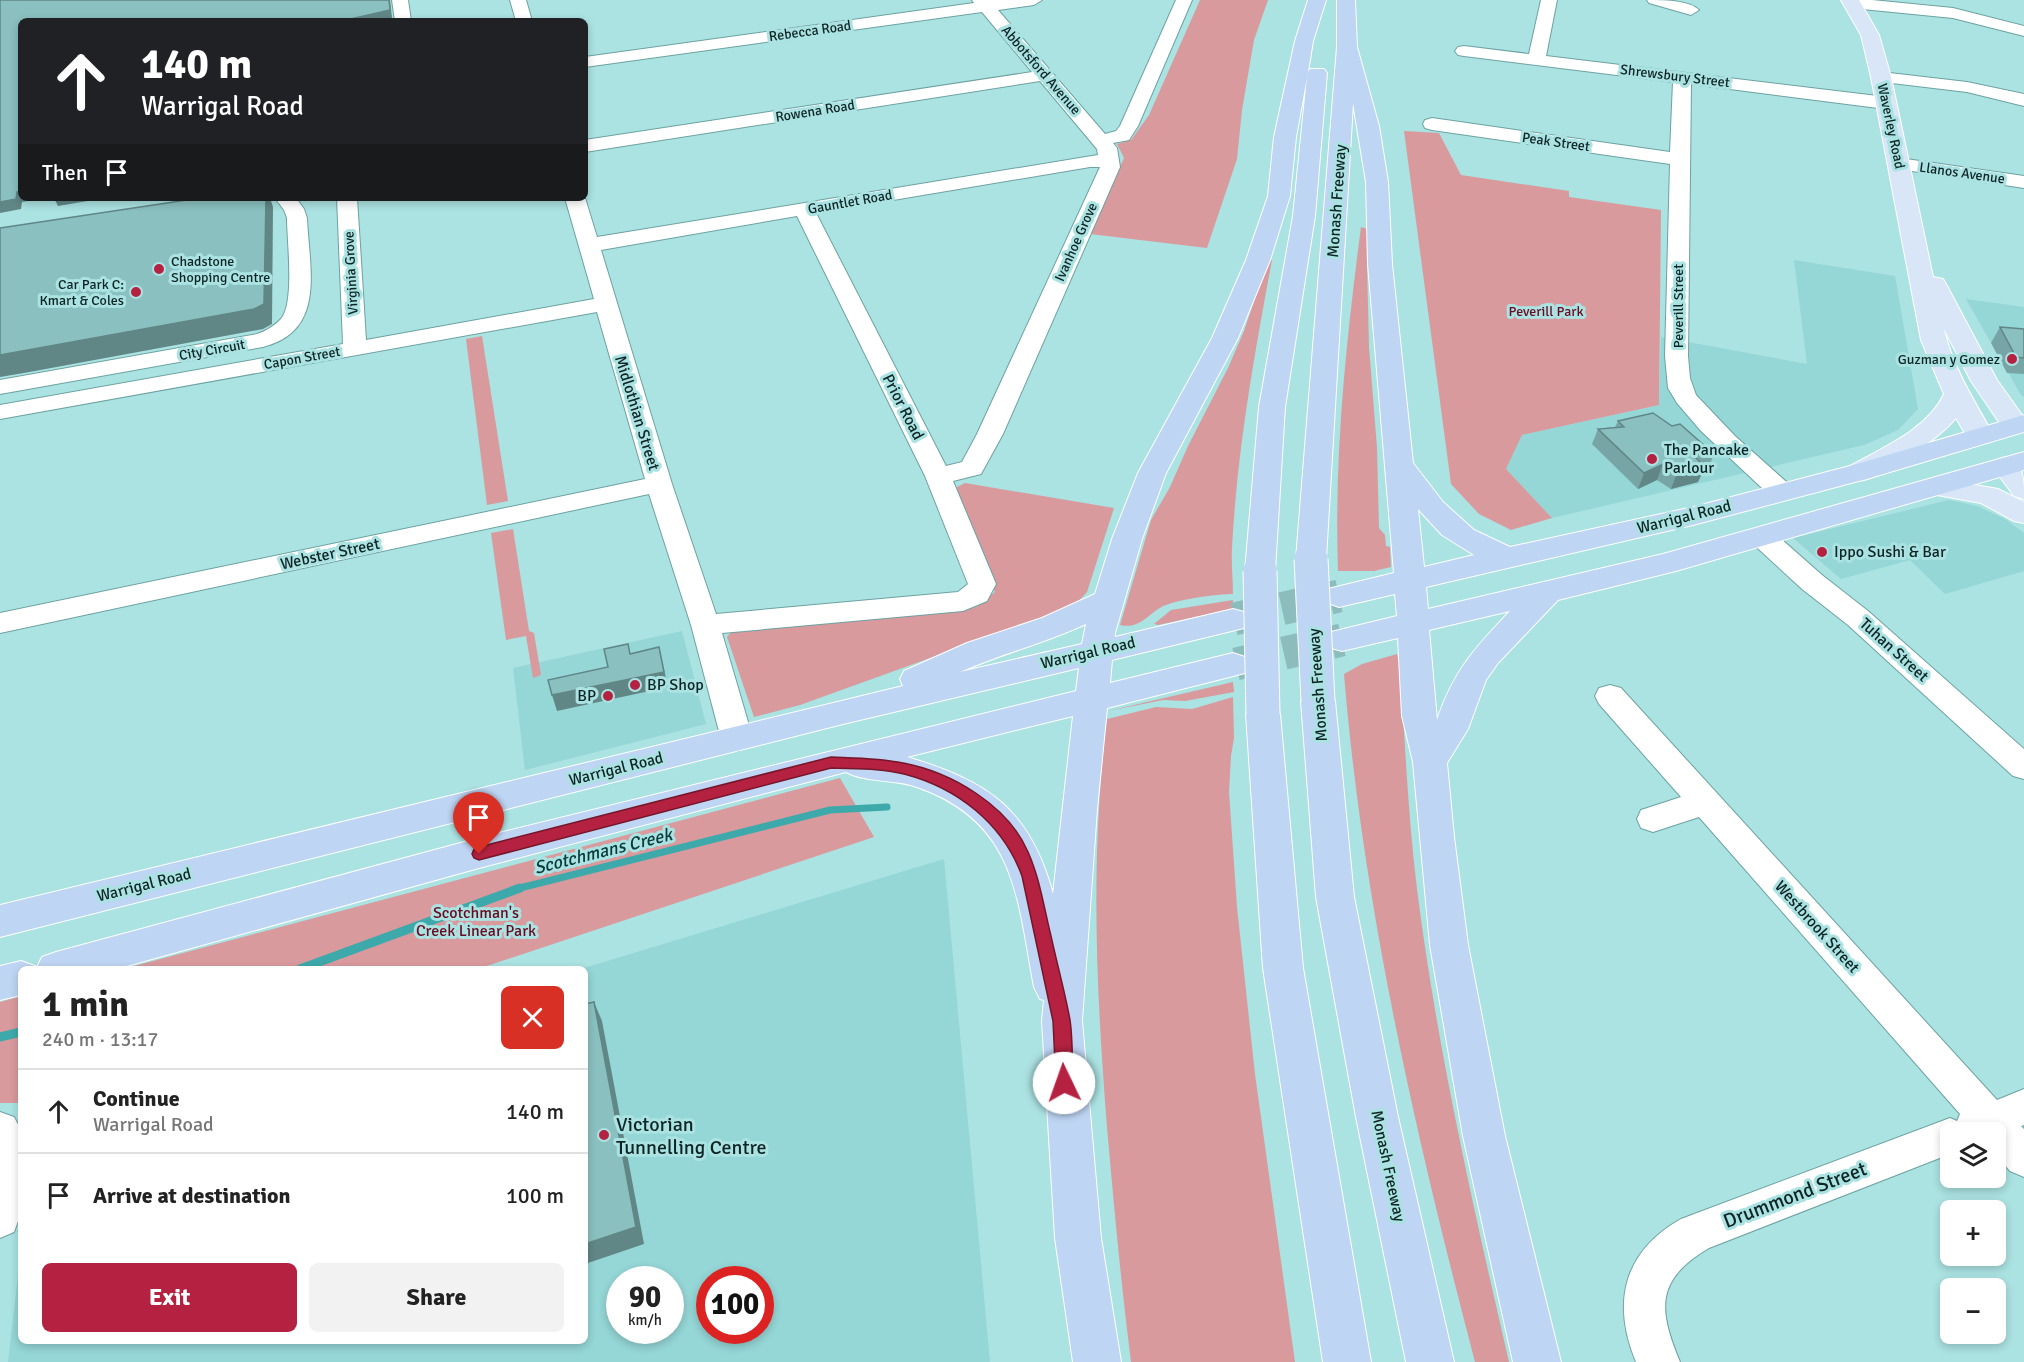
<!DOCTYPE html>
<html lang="en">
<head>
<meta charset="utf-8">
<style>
  body { margin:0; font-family:Signika,sans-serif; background:#f2f2f2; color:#222; height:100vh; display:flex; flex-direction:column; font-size:22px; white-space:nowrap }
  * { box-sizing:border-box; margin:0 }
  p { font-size:20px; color:#767676 }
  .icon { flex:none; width:33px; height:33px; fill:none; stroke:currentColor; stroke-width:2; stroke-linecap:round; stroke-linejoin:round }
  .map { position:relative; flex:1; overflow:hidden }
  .side { position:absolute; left:18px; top:966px; width:570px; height:378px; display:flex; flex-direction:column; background:#fff; border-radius:9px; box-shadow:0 3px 9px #0003 }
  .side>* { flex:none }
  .top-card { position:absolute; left:18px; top:18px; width:570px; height:183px; border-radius:9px; box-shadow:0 3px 9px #0003; background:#202124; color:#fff; overflow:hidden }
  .buttons { position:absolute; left:1940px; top:1122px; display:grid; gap:12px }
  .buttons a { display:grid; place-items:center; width:66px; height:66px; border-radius:9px; background:#fff; box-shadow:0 3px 9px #0003; font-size:30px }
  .speed { position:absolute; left:606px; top:1266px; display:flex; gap:12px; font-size:30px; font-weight:700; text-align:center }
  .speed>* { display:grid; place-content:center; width:78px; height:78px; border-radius:50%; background:#fff; box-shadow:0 3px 9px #0003; line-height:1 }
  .speed small { font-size:15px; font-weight:400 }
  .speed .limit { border:9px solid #d22; background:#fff; color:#111 }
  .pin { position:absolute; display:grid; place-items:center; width:51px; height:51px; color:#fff; margin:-62px -26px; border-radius:50% 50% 50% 0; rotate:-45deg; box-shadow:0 0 6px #0007 }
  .pin .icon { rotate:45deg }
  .me { position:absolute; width:66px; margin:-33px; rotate:357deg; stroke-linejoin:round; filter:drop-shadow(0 0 4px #0008) }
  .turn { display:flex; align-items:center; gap:21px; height:126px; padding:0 24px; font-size:27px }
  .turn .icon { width:78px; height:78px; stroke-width:2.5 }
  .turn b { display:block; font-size:42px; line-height:51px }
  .then { display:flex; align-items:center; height:57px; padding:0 24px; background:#0003; gap:12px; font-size:22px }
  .round { display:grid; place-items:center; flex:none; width:63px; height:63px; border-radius:9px; background:#f2f2f2 }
  .headline { display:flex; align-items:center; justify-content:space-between; height:102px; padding:0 24px }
  h1 { font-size:36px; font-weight:800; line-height:45px }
  .cta { display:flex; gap:12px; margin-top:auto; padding:12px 24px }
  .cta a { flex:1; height:69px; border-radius:9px; background:#b52241; color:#fff; font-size:24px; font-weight:800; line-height:69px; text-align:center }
  .cta a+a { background:#f2f2f2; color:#222 }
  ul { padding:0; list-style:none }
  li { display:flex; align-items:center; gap:18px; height:84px; padding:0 24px; border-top:2px solid #e0e0e0 }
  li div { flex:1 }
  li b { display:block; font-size:22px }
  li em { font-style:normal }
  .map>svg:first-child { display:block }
  .built { fill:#95d6d6; fill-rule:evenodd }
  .green { fill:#d99a9d }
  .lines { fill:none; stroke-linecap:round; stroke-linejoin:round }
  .stream-far1 { stroke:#3ea9aa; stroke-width:7 }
  .stream { stroke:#3ea9aa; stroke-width:9 }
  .highway-tunnel { stroke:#8cbcbc; stroke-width:33; stroke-dasharray:33 16; stroke-linecap:butt }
  .minor-casing { stroke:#6da2a2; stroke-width:2 }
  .major-casing { stroke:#fff; stroke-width:2 }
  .highway-casing { stroke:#fff; stroke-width:2 }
  .minor { fill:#fff; fill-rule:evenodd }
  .major { fill:#d8e6f8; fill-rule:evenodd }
  .highway { fill:#bed5f3; fill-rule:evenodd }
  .highway-bridge-casing { stroke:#fff; stroke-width:35; stroke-linecap:butt }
  .highway-bridge { stroke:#bed5f3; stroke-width:33 }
  .wall { fill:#77a5a5 }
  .shaded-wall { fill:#618686 }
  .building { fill:#8ac0c0; stroke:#618686; stroke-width:1.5 }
  .route { fill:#b52241; stroke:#76162a; stroke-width:1.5 }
  .poi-dot { fill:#b52241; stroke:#abe2e2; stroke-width:2 }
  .labels { text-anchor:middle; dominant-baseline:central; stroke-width:6; stroke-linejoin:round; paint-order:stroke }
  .far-street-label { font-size:14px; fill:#0f2525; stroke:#abe2e2 }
  .far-poi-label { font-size:14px; fill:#0f2525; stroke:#abe2e2; text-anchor:end }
  .far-park-label { font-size:14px; fill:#690a20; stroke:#abe2e2 }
  .street-label { font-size:16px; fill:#0f2525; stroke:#abe2e2 }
  .poi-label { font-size:16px; fill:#0f2525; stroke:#abe2e2; text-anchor:start }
  .park-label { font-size:16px; fill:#690a20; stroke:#abe2e2 }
  .water-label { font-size:18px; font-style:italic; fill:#083b3b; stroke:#abe2e2 }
  .near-poi-label { font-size:20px; fill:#0f2525; stroke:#abe2e2; text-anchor:start }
  .near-street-label { font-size:20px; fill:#0f2525; stroke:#abe2e2 }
</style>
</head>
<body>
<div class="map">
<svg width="2024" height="1362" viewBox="0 0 2024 1362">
  <rect width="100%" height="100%" fill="#abe2e2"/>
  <g class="built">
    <path d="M1794 260 1895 276 1918 409 1898 430 1864 445 1552 518 1506 469 1522 435 1659 405 1661 337 1807 364Z"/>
    <path d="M1966 299 2024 307V397L2021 395Z"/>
    <path d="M1949 500 1977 506 2005 519 2024 533V571L1945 594 1910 560 1841 579 1793 538Z"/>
    <path d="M682 631 706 724 525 770 513 668Z"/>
    <path d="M944 859 990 1362H8L21 1249V1341H585V969H581ZM620 1280H670V1330H620ZM710 1280H760V1330H710Z"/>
  </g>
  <g class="green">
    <path d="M1200 0H1268L1254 40 1242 110 1237 159 1207 248 1090 234 1124 158 1117 144 1131 140 1149 115Z"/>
    <path d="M1404 131 1439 133 1461 175 1569 191V197L1661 210 1659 405 1522 435 1506 469 1552 518 1511 530 1479 514 1451 484Z"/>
    <path d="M1361 227 1368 229 1370 252 1367 264 1369 347 1377 448 1379 528 1385 535 1386 546 1390 547 1391 567 1374 571H1338C1334 455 1346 342 1361 227Z"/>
    <path d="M1268 260H1272C1254 356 1237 451 1232 548 1231 563 1233 579 1233 594 1217 594 1181 599 1166 605 1149 611 1142 630 1120 625L1151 520 1170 487 1188 446 1228 368 1244 331Z"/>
    <path d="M482 336 508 501 487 505 466 339Z"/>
    <path d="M965 483 1114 508 1087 592 1074 606 800 705 754 717 727 637 732 631 976 607 995 592 957 493V487Z"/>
    <path d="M513 529 529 631 534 633 541 675 533 678 526 636 506 640 491 533Z"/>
    <path d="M1233 600 1232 609 1158 625 1154 624 1171 610Z"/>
    <path d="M1397 654 1400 668C1405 742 1408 816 1417 889 1437 1048 1473 1206 1509 1362H1475C1416 1137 1363 906 1344 674L1362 664Z"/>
    <path d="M1233 682 1234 692 1185 701 1163 700 1108 711Z"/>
    <path d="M1233 697 1234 738 1231 756 1229 792 1237 907 1255 1074 1295 1362H1131C1121 1284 1114 1206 1107 1127 1096 987 1090 858 1107 719L1156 707 1192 709Z"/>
    <path d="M840 778 874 837 478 969H123Z"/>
    <path d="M21 996V1103H0V1002Z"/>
  </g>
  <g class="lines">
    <path class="stream-far1" d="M516 889 830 810 887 807"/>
    <g class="stream">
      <path d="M300 969 520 888"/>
      <path d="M0 1037 21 1032"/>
    </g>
    <g class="highway-tunnel">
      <path d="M1234 619 1339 596"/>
      <path d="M1236 664 1342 640"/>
    </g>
    <g class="minor-casing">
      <g id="minor">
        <path d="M392 0H408L411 21H395Z"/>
        <path d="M510 0H526L532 21H516Z"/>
        <path d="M972 0H1042L1034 5 998 10 1105 134 1116 131 1120 126 1176 0H1192L1138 126 1129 140 1113 143 1117 148 1120 167 1003 434 981 474 953 481 996 584 987 601 963 611 722 633 753 739 748 747 737 751 726 747 721 739 691 625 649 494 0 633V613L645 479 597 312 0 419V405L343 344 337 198H357L366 340 594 299 565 198H585L597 237 1098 155 1097 149 1040 81 585 152V140L1032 72 982 12 585 67V57L974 3ZM1090 167H1100L977 434 962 462 946 466 816 213ZM797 216 925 476 968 584 958 592 716 614 672 484 601 250Z"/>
        <path d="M1541 0H1557L1546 56 1886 97 1893 99 1895 103 1893 107 1886 109 1691 84 1688 356 1690 378 1696 395 1735 436 1791 486 1795 492 1791 498C1778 501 1773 498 1763 489L1701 431 1677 403 1668 388 1665 356 1670 164 1432 130 1425 128 1423 124 1425 120 1432 118 1670 152 1673 82 1464 56 1458 55 1455 51 1458 47 1464 46 1529 54Z"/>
        <path d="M1647 0C1662 0 1689 0 1699 10L1691 15 1649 3Z"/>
        <path d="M1846 0H1872L1953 8 2024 26V36L1953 18 1852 8 1846 6 1844 3Z"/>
        <path d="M1881 72 1967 82 2024 94V106L1967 92 1875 81 1872 77 1875 73Z"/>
        <path d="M1899 158 2024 176V188L1892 168 1889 164 1892 160Z"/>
        <path d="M275 198H296L304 209 307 218C309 268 327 331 263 347L0 394V380L257 334C266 331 274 326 281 319 295 303 287 240 287 218L284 210Z"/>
        <path d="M1761 527 1771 530 1822 575 1868 611 2024 749V779L2013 776 1848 625 1802 589 1751 542 1747 536 1751 530Z"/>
        <path d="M1610 685 1621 688 1997 1100 2024 1089V1125L2021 1126 2024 1129V1177L2010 1171 1995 1154V1132H1950V1154L1709 1248C1655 1280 1658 1309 1680 1362H1636C1611 1302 1624 1251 1681 1219L1950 1118 1957 1121 1960 1114 1699 817 1653 832 1641 828 1637 819 1641 810 1681 797 1599 704 1595 696 1599 688Z"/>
        <path d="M0 1112 14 1117 21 1130V1213L14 1232 0 1238Z"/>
      </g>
    </g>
    <g class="major-casing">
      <g id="major">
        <path d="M1841 0H1859L1879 35 1891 77 1933 277 1943 279 1946 284 1997 380 2024 418V431L2015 433 2005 431 1971 381 1944 329C1952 366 1975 402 1994 436L1990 442 1980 444 1970 442 1956 418C1942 436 1886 475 1864 480 1859 481 1855 479 1850 478L1846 472 1850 466C1882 448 1928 429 1944 394L1921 340 1871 77 1861 35Z"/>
        <path d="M2006 457C2024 463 2024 480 2024 499L2014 496 1992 466 1996 460Z"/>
        <path d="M1936 478 1998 489 2024 502V523L2014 521 1981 503 1926 493 1922 487 1926 481Z"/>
      </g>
    </g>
    <g class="highway-casing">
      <g id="highway">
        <path d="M1308 0H1326L1313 41 1308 72 1310 69H1324L1327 73 1315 216 1285 407 1275 571 1271 578 1260 581 1249 578 1245 571 1259 407 1293 216 1307 77 1296 137 1290 196 1270 260 1238 338 1166 473 1142 539 1115 633V637L1233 609 1244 612 1249 620 1244 628 1112 660 1110 683 1233 653 1245 657 1249 665 1245 673 1107 708 1097 809 1082 1021 1101 1238 1121 1362H1073L1055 1238 1042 1021 1044 1000 1040 999 1034 987C1017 898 1017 822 917 787 895 779 867 783 846 772L479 868 116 969H21V995L0 1000V966L21 961 35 966 36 969 42 957 56 952 479 838 1076 691 1079 668 843 724 0 937V905L903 686 900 679 904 671 967 643 1042 618 1095 594 1112 539 1138 473 1212 338 1246 260 1268 196 1274 137 1295 41ZM1086 624 1082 644 960 672C1001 654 1045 643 1086 624ZM1073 716 1053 894C1030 809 988 781 907 757Z"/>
        <path d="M1337 0H1355L1357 47 1379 126 1388 182 1392 264 1413 463 1443 502 1474 530 1510 547 1693 507 1850 466 2024 415V432L1870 478 1693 525 1426 587 1428 609 1663 554 2024 452V470L1676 571 1558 600 1498 663 1486 680 1468 729 1447 763 1454 837 1468 945 1505 1136 1561 1362H1513L1463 1136 1430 945 1413 762 1402 716 1398 638 1342 651 1331 648 1326 640 1331 632 1397 616 1395 594 1339 607 1328 603 1323 596 1328 589 1394 573 1368 264 1366 182 1353 103 1326 559 1322 566 1311 569 1300 566 1296 559 1337 47ZM1418 509 1442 535 1474 555 1424 567ZM1510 611C1475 648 1454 670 1437 720L1429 630Z"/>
        <path d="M1318 689 1330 692 1335 701 1354 897 1398 1117 1454 1362H1406L1356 1117 1316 897 1301 701 1306 692Z"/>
        <path d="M1263 702 1275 705 1280 714 1303 968 1371 1362H1323L1263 968 1246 714 1251 705Z"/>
      </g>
    </g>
    <use href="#minor" class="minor"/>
    <use href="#major" class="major"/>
    <use href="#highway" class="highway"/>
    <g class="highway-bridge-casing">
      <g id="highway-bridge">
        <path d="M1311 559 1318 701"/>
        <path d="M1260 571 1263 714"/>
      </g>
    </g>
    <use href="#highway-bridge" class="highway-bridge"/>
  </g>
  <g class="wall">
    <path d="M2000 327 2024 329V374L2007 373 1991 343Z"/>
    <path d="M1618 421 1714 454 1708 469H1704L1698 482 1671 489 1657 480 1638 489 1592 444 1598 429 1615 427Z"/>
  </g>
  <g class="shaded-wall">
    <path d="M389 0H390L392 18 381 21H342Z"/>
    <path d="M17 192H21V198H45L22 202 21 209 0 213V202Z"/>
    <path d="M54 198H105L58 206Z"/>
    <path d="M266 198H270L273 207 272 324 263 329 24 373 0 377V355Z"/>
    <path d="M1663 464 1657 480 1638 489 1644 473Z"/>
    <path d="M1705 467 1698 482 1671 489 1677 473Z"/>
    <path d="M659 647 668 687 557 711 552 695Z"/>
    <path d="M594 1002 602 1021 644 1244 585 1264Z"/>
  </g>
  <g class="building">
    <path d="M0 0H389L390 10 342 21H21V192H17L16 199 0 202Z"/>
    <path d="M200 198H266L264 304 254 309 0 355V228Z"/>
    <path d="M2000 327 2024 329V358L2016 357Z"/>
    <path d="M1653 413 1672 426 1680 424 1714 454H1692L1705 467 1677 473 1663 464 1644 473 1598 429 1624 427 1618 421Z"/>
    <path d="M628 644 630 654 659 647 664 672 552 695 548 680 608 667 604 649Z"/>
    <path d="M594 1002 636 1227 585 1244V1004Z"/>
  </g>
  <path class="route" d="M831 757C855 758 879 758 903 763 951 772 1008 805 1028 852 1040 879 1044 908 1051 936 1057 964 1065 992 1070 1020 1073 1040 1072 1063 1073 1083L1071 1089 1064 1091 1058 1089 1056 1083 1053 1021 1022 876C1003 824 958 788 904 774 881 768 855 769 831 768L479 860 474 858 472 854 474 849 479 847Z"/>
  <g class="poi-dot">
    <circle cx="159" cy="269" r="6"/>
    <circle cx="136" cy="292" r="6"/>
    <circle cx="2012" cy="359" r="6"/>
    <circle cx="1652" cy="459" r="6"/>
    <circle cx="1822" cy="552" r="6"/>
    <circle cx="635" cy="685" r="6"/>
    <circle cx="608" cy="696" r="6"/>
    <circle cx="604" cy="1135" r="6"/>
  </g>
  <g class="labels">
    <g class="far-street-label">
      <text transform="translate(810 31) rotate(-8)">Rebecca Road</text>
      <text transform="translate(1041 70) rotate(49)">Abbotsford Avenue</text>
      <text transform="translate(1675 76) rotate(7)">Shrewsbury Street</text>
      <text transform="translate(815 111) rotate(-9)">Rowena Road</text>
      <text transform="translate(1891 126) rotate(78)">Waverley Road</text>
      <text transform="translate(1556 142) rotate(8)">Peak Street</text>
      <text transform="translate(1962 173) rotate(8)">Llanos Avenue</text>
      <text transform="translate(850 202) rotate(-10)">Gauntlet Road</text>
      <text transform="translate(1076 242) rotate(-66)">Ivanhoe Grove</text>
      <text transform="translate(351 273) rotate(-93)">Virginia Grove</text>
      <text transform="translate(1678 306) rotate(-90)">Peverill Street</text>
      <text transform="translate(212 350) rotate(-10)">City Circuit</text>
      <text transform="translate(302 358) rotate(-10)">Capon Street</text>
    </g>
    <g class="far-poi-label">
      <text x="171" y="261" text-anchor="start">Chadstone<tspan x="171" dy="16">Shopping Centre</tspan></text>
      <text x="124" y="284">Car Park C:<tspan x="124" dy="16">Kmart &amp; Coles</tspan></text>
      <text x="2000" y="359">Guzman y Gomez</text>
    </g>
    <g class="far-park-label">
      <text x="1546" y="311">Peverill Park</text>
    </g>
    <g class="street-label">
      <text transform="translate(1337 201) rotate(-86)">Monash Freeway</text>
      <text transform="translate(903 407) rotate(63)">Prior Road</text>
      <text transform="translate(637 413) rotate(73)">Midlothian Street</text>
      <text transform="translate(1684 517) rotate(-14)">Warrigal Road</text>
      <text transform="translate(330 554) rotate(-12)">Webster Street</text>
      <text transform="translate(1894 650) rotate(42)">Tuhan Street</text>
      <text transform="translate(1088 653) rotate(-13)">Warrigal Road</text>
      <text transform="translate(1318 685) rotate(-94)">Monash Freeway</text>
      <text transform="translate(616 769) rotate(-14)">Warrigal Road</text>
      <text transform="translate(144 885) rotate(-14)">Warrigal Road</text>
      <text transform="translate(1817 927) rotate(48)">Westbrook Street</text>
      <text transform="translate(1388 1166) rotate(78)">Monash Freeway</text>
    </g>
    <g class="poi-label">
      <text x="1664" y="450">The Pancake<tspan x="1664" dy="18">Parlour</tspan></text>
      <text x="1834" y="552">Ippo Sushi &amp; Bar</text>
      <text x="647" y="685">BP Shop</text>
      <text x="596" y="696" text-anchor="end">BP</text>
    </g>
    <g class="park-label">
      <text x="476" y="913">Scotchman's<tspan x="476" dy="18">Creek Linear Park</tspan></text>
    </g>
    <g class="water-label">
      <text transform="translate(603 851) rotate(-14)">Scotchmans Creek</text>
    </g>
    <g class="near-poi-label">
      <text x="616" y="1124">Victorian<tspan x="616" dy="23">Tunnelling Centre</tspan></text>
    </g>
    <g class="near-street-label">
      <text transform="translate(1795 1195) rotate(-21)">Drummond Street</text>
    </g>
  </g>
</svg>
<div class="buttons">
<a><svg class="icon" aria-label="layers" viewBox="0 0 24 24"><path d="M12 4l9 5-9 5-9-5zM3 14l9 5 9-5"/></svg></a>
<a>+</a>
<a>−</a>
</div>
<div class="speed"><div>90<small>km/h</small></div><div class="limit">100</div></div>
<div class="pin" style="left:479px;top:854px;background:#d93025"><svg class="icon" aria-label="arrive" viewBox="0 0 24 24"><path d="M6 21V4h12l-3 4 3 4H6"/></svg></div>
<svg class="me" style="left:1064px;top:1083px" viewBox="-20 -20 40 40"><circle r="19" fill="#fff"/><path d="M0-13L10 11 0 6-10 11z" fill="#b52241"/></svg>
<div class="top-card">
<div class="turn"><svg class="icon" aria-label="ahead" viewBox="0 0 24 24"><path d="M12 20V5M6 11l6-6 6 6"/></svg><div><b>140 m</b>Warrigal Road</div></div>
<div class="then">Then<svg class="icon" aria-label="arrive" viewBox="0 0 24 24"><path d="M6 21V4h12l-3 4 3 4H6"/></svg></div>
</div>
<section class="side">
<div class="headline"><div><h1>1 min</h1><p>240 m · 13:17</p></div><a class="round" style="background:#d93025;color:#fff"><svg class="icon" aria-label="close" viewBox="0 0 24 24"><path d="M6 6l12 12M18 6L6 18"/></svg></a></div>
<ul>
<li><svg class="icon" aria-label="ahead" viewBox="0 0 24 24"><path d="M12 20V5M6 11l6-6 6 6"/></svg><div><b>Continue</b><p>Warrigal Road</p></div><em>140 m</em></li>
<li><svg class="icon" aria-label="arrive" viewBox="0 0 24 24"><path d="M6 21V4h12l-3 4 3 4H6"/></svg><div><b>Arrive at destination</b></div><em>100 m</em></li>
</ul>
<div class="cta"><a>Exit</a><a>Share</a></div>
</section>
</div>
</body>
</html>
